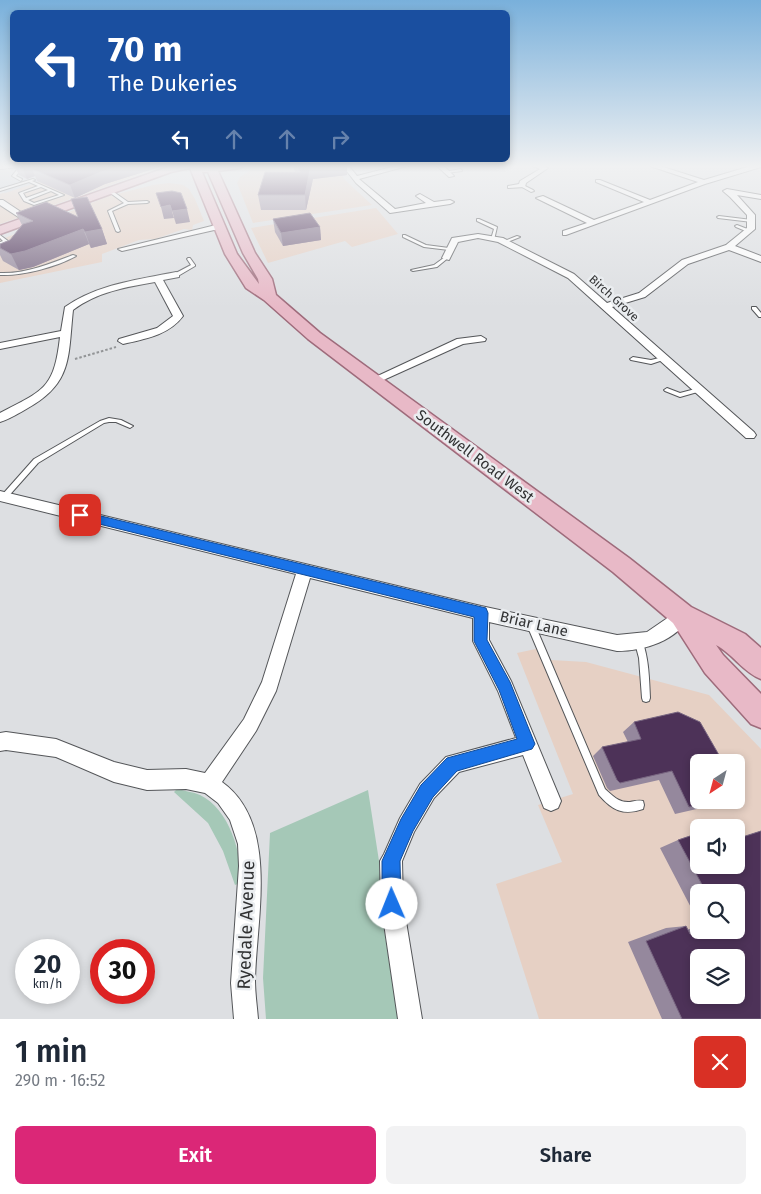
<!DOCTYPE html>
<html lang="en">
<head>
<meta charset="utf-8">
<style>
  body { margin:0; font-family:"Fira Sans",sans-serif; background:#f2f2f3; color:#1f2937; height:100vh; display:flex; flex-direction:column; font-size:19px; white-space:nowrap }
  * { box-sizing:border-box; margin:0 }
  p { font-size:16px; color:#747a83 }
  .icon { flex:none; width:28px; height:28px; fill:none; stroke:currentColor; stroke-width:2; stroke-linecap:round; stroke-linejoin:round }
  .map { position:relative; height:1019px; overflow:hidden }
  .panel { display:flex; flex-direction:column; background:#fff; flex:1 }
  .panel>* { flex:none }
  .banner { position:absolute; left:10px; top:10px; width:500px; height:152px; border-radius:8px; box-shadow:0 2px 8px #0003; background:#1a4fa0; color:#fff; overflow:hidden }
  .needle { width:32px; rotate:216deg }
  .fabs { position:absolute; left:690px; top:754px; display:grid; gap:10px }
  .fabs a { display:grid; place-items:center; width:55px; height:55px; border-radius:8px; background:#fff; box-shadow:0 2px 8px #0003; font-size:25px }
  .speed { position:absolute; left:15px; top:939px; display:flex; gap:10px; font-size:25px; font-weight:700; text-align:center }
  .speed>* { display:grid; place-content:center; width:65px; height:65px; border-radius:50%; background:#fff; box-shadow:0 2px 8px #0003; line-height:1 }
  .speed small { font-size:12px; font-weight:400 }
  .speed .limit { border:8px solid #d22; background:#fff; color:#111 }
  .pin { position:absolute; display:grid; place-items:center; width:42px; height:42px; color:#fff; margin:-21px; border-radius:10px; box-shadow:0 2px 8px #0006 }
  .me { position:absolute; width:55px; margin:-28px; rotate:359deg; stroke-linejoin:round; filter:drop-shadow(0 0 4px #0008) }
  .turn { display:flex; align-items:center; gap:18px; height:105px; padding:0 15px; font-size:22px }
  .turn .icon { width:65px; height:65px; stroke-width:2.5 }
  .turn b { display:block; font-size:35px; line-height:42px }
  .lanes { display:flex; align-items:center; height:48px; padding:0 15px; background:#0003; justify-content:center; gap:25px; direction:ltr }
  .lanes .off { opacity:.35 }
  .round { display:grid; place-items:center; flex:none; width:52px; height:52px; border-radius:8px; background:#f2f2f3 }
  .overview { display:flex; align-items:center; justify-content:space-between; height:85px; padding:0 15px }
  h1 { font-size:30px; font-weight:600; line-height:38px }
  .button { display:flex; gap:10px; margin-top:auto; padding:10px 15px }
  .button a { flex:1; height:58px; border-radius:8px; background:#db2777; color:#fff; font-size:20px; font-weight:600; line-height:58px; text-align:center }
  .button a+a { background:#f2f2f3; color:#1f2937 }
  .map>svg:first-child { display:block }
  .commercial { fill:#e6d0c4; fill-rule:evenodd }
  .built { fill:#ccd4dd }
  .green { fill:#a5c8b7 }
  .lines { fill:none; stroke-linecap:round; stroke-linejoin:round }
  .lane-casing { stroke:#545659; stroke-width:2 }
  .street-casing { stroke:#545659; stroke-width:2 }
  .primary-casing { stroke:#9e6b7b; stroke-width:3 }
  .path { stroke:#939597; stroke-width:2; stroke-dasharray:2.5 2; stroke-linecap:butt }
  .lane { fill:#fff; fill-rule:evenodd }
  .street { fill:#fff; fill-rule:evenodd }
  .primary { fill:#e8b9c7; fill-rule:evenodd }
  .wall { fill:#95889d; fill-rule:evenodd }
  .shaded-wall { fill:#786681 }
  .building { fill:#4d3258; stroke:#786681; fill-rule:evenodd }
  .route { fill:#1a73e8; stroke:#114b97 }
  .labels { text-anchor:middle; dominant-baseline:central; stroke-width:5; stroke-linejoin:round; paint-order:stroke }
  .far-street-label { font-size:12px; fill:#313233; stroke:#eaedf0 }
  .street-label { font-size:15px; fill:#313233; stroke:#eaedf0 }
  .near-street-label { font-size:18px; fill:#313233; stroke:#eaedf0 }
</style>
</head>
<body>
<div class="map">
<svg width="761" height="1019" viewBox="0 0 761 1019">
  <rect width="100%" height="100%" fill="#dddfe2"/>
  <g class="commercial">
    <path d="M90 165H167L0 224V194Z"/>
    <path d="M303 165H335L345 180 372 205 253 223 237 183 240 177 251 170 261 166 267 169Z"/>
    <path d="M169 183 183 185 189 189 195 199 204 221 193 225 192 230 184 229 155 239 139 240 102 254V262L0 283V240L109 196 153 185Z"/>
    <path d="M376 208 398 234 352 247 345 241 268 263 251 228Z"/>
    <path d="M545 647 551 660 586 662 709 695 761 749V1019H539L496 884 562 862 538 805 573 794 517 653ZM699 762H736V800H699ZM699 828H736V865H699ZM699 892H736V930H699ZM699 958H736V995H699Z"/>
  </g>
  <path class="built" d="M0 165H90L5 193 0 188Z"/>
  <g class="green">
    <path d="M177 789C185 791 193 792 200 795 229 809 243 854 240 883L235 885 223 851 208 823 174 792Z"/>
    <path d="M368 790 379 861 384 929 398 1019H266L263 978 270 833Z"/>
  </g>
  <g class="lines">
    <g class="lane-casing">
      <g id="lane">
        <path d="M23 165H38L23 167 16 176 22 179 21 181 12 176 19 167 0 169V167Z"/>
        <path d="M461 169 462 171 446 173 444 172Z"/>
        <path d="M33 179 35 180 32 181 64 195 34 205 24 201 19 193 38 186 29 182 0 191V189ZM41 187 48 190 26 198 23 193ZM51 191 59 195 34 203 28 200Z"/>
        <path d="M523 185 533 190 534 191 531 192 522 187Z"/>
        <path d="M109 190H111L128 202 147 201 149 202 147 203 128 204 112 211 120 231 118 232 116 231 108 211 124 203 109 192Z"/>
        <path d="M719 216 752 220 754 221 752 222 718 218 717 217Z"/>
        <path d="M477 219H479L497 227 494 240 491 239 494 229 477 221Z"/>
        <path d="M737 225 750 230 751 231 748 232 736 227 735 226Z"/>
        <path d="M0 235 8 241 0 245V242L3 241 0 238Z"/>
        <path d="M403 235H405L426 245 449 248 451 249 449 250 424 247 403 237Z"/>
        <path d="M517 236 520 237 505 243 502 242Z"/>
        <path d="M73 255 76 256C56 267 23 276 0 275V273C26 274 49 264 73 255Z"/>
        <path d="M445 257 448 258 437 267 413 271 411 270 434 265Z"/>
        <path d="M188 258H190L195 265V266L178 276H174V274L191 265 187 259Z"/>
        <path d="M752 307H756L761 313V317H759L752 309Z"/>
        <path d="M633 357 651 360 663 357 666 359 651 364 631 360 630 359Z"/>
        <path d="M667 388 680 393 699 388 702 390 701 391 680 397 665 391 664 390Z"/>
        <path d="M109 418 121 420 133 426 130 428 116 422H109L104 423 38 463 6 499H2L1 497 2 495 34 459 100 421Z"/>
        <path d="M531 621 534 622 535 625 605 789C613 796 619 803 630 802 635 801 638 800 643 801L644 805 643 809C623 816 612 810 599 795L527 625 528 622Z"/>
        <path d="M639 639 642 640C649 659 649 679 650 698L649 701 646 702 643 701 642 698 639 658 635 643 636 640Z"/>
      </g>
    </g>
    <g class="street-casing">
      <g id="street">
        <path d="M0 165H4L0 168Z"/>
        <path d="M342 165H348L357 176 400 165H411L359 179 395 209 426 203 416 196 420 194 434 202 450 200 454 202 450 204 390 213 356 183Z"/>
        <path d="M436 165H443L454 176 449 177Z"/>
        <path d="M531 165H542L548 168 526 183 525 187 508 188V186L519 184 520 181 540 169Z"/>
        <path d="M647 165H657L704 180 754 165H761V167L705 184 566 235H563V231L587 223 536 198 543 196 594 220 644 202 596 182V180H600L650 200 698 182Z"/>
        <path d="M727 189 761 195V199L737 195 755 215V229L735 246 761 256V262L729 250 688 264 645 297 612 307 754 432 756 435 754 438H746L568 278 498 242 478 238 458 242 449 260 442 258 452 238 478 234 503 238 574 274 607 303 639 293 682 260 726 245 747 228V215L730 197 723 191Z"/>
        <path d="M0 200H3L33 220 26 222 0 205Z"/>
        <path d="M220 224 224 226 223 228 122 251 118 249Z"/>
        <path d="M176 272 179 273V277L163 280 183 316C169 335 145 339 123 344L118 341 119 339 157 328 173 316 155 282C126 287 97 292 73 310 68 356 73 383 28 408 19 413 10 419 0 422V413C44 390 54 389 60 337L0 349V343L61 331 65 307C98 284 137 280 176 272Z"/>
        <path d="M481 336 486 339 485 341 463 344 379 382 375 383 369 380 457 339Z"/>
        <path d="M0 491 481 606 617 635 647 632 682 608 688 610 690 615C678 641 643 651 617 651L489 622V640L511 681 561 801 558 808 551 811 544 808 523 755 459 772 434 798 414 832 402 861 403 903 422 1019H398L381 903 380 861 384 854 400 818 420 784 446 757 516 738 498 691 473 641V618L310 578 276 691 256 731 222 782C280 824 256 919 255 981 255 993 257 1006 258 1019H234L231 983 239 866 238 844 230 820 218 803 205 793 186 789 147 790 114 782 56 757 6 750 0 751V733L6 732 56 739 114 762 147 770 186 769 205 773 244 719 262 682 296 574 0 501Z"/>
      </g>
    </g>
    <g class="primary-casing">
      <path id="primary" d="M174 165H199L200 167 245 165 240 168 218 171 255 253 272 279 276 295 320 333 629 558 691 607 745 634 761 648V679C743 672 733 654 716 645L723 655 761 694V728L751 724 705 673 673 623 613 572 308 339 264 300 246 288 225 254 190 168 171 172 0 234V226ZM202 172H208L243 253 258 279 259 284 237 254Z"/>
    </g>
    <path class="path" d="M75 359 116 347"/>
    <use href="#lane" class="lane"/>
    <use href="#street" class="street"/>
    <use href="#primary" class="primary"/>
  </g>
  <g class="wall">
    <path d="M14 165H166L105 184 75 198 37 181 35 176 27 179 19 175Z"/>
    <path d="M293 165H347V175L313 179 306 210H261L258 195 295 172Z"/>
    <path d="M16 213 102 229 107 244 91 248 89 244 33 267 19 270 3 261 0 255V244L10 240 22 225Z"/>
    <path d="M273 219 320 227 321 240 283 246 275 232Z"/>
    <path d="M634 722 699 762V800H716L701 808 675 814 659 780 610 791 607 788 593 756 602 747 628 742 623 732Z"/>
    <path d="M761 831V1019H662L628 942 666 928 686 926 687 930 699 925V930H736V892H699V923L660 848 678 840 699 833V865H736V839ZM699 958H736V995H699Z"/>
  </g>
  <g class="shaded-wall">
    <path d="M27 165H70L32 169 35 176 27 179 22 167Z"/>
    <path d="M125 165H166L105 184 75 198 70 185 101 172Z"/>
    <path d="M311 165H347V175L313 179 306 210 305 195Z"/>
    <path d="M170 205 174 218 164 219 161 207Z"/>
    <path d="M187 209 190 222 176 224 172 211Z"/>
    <path d="M320 227 321 240 283 246 281 233Z"/>
    <path d="M83 229 89 244 33 267 19 270 11 254Z"/>
    <path d="M102 229 107 244 91 248 85 232Z"/>
  </g>
  <g class="building">
    <path d="M46 165H125L101 172 70 185 32 169Z"/>
    <path d="M297 165H311L305 195H258L265 172H300Z"/>
    <path d="M172 191 181 193 187 209 172 211 170 205 161 207 156 193Z"/>
    <path d="M87 197 102 229 85 232 83 229 25 251 11 254 0 248V244L10 240 23 224 33 221 16 213 46 202 78 217 71 199Z"/>
    <path d="M310 213 320 227 281 233 273 219Z"/>
    <path d="M678 712 700 722 723 762H699V800H716L689 807 672 771 620 783 617 780 602 747 641 739 634 722Z"/>
    <path d="M761 831V1019H682L646 941 686 926 690 934 701 930H736V892H706L678 840 699 833V865H736V839ZM699 958H736V995H699Z"/>
  </g>
  <linearGradient id="sky" x2="0" y2="1"><stop stop-color="#79b0db"/><stop offset="0.54" stop-color="#f0f1f2"/><stop offset="1" stop-color="#f0f1f2" stop-opacity="0"/></linearGradient>
  <rect width="761" height="308" fill="url(#sky)"/>
  <path class="route" d="M80 511 486 608 488 613 487 640 510 682 535 744 532 749 457 771 433 797 413 831 400 861 401 904 398 910 392 913 385 910 382 904V861L401 819 421 785 447 758 517 739 499 690 474 641V617L75 518 74 515 75 512Z"/>
  <g class="labels">
    <g class="far-street-label">
      <text transform="translate(614 298) rotate(42)">Birch Grove</text>
    </g>
    <g class="street-label">
      <text transform="translate(475 456) rotate(37)">Southwell Road West</text>
      <text transform="translate(534 624) rotate(13)">Briar Lane</text>
    </g>
    <g class="near-street-label">
      <text transform="translate(246 925) rotate(-88)">Ryedale Avenue</text>
    </g>
  </g>
</svg>
<div class="fabs">
<a><svg class="needle" viewBox="-14 -14 28 28"><path d="M0-13l5 13h-10z" fill="#e53935"/><path d="M0 13l5-13h-10z" fill="#747a83"/></svg></a>
<a><svg class="icon" aria-label="sound" viewBox="0 0 24 24"><path d="M4 9h4l5-4v14l-5-4H4zM17 9q2 3 0 6"/></svg></a>
<a><svg class="icon" aria-label="search" viewBox="0 0 24 24"><circle cx="10" cy="10" r="6"/><path d="M15 15l6 6"/></svg></a>
<a><svg class="icon" aria-label="layers" viewBox="0 0 24 24"><path d="M12 4l9 5-9 5-9-5zM3 14l9 5 9-5"/></svg></a>
</div>
<div class="speed"><div>20<small>km/h</small></div><div class="limit">30</div></div>
<div class="pin" style="left:80px;top:515px;background:#d93025"><svg class="icon" aria-label="arrive" viewBox="0 0 24 24"><path d="M6 21V4h12l-3 4 3 4H6"/></svg></div>
<svg class="me" style="left:392px;top:904px" viewBox="-20 -20 40 40"><circle r="19" fill="#fff"/><path d="M0-13L10 11 0 6-10 11z" fill="#1a73e8"/></svg>
<div class="banner">
<div class="turn"><svg class="icon" aria-label="left" viewBox="0 0 24 24"><path d="M17 20v-9H6M10 6l-5 5 5 5"/></svg><div><b>70 m</b>The Dukeries</div></div>
<div class="lanes"><svg class="icon" aria-label="left" viewBox="0 0 24 24"><path d="M17 20v-9H6M10 6l-5 5 5 5"/></svg><svg class="icon off" aria-label="ahead" viewBox="0 0 24 24"><path d="M12 20V5M6 11l6-6 6 6"/></svg><svg class="icon off" aria-label="ahead" viewBox="0 0 24 24"><path d="M12 20V5M6 11l6-6 6 6"/></svg><svg class="icon off" aria-label="right" viewBox="0 0 24 24"><path d="M7 20v-9h11M14 6l5 5-5 5"/></svg></div>
</div>
</div>
<section class="panel">
<div class="overview"><div><h1>1 min</h1><p>290 m · 16:52</p></div><a class="round" style="background:#d93025;color:#fff"><svg class="icon" aria-label="close" viewBox="0 0 24 24"><path d="M6 6l12 12M18 6L6 18"/></svg></a></div>
<div class="button"><a>Exit</a><a>Share</a></div>
</section>
</body>
</html>
